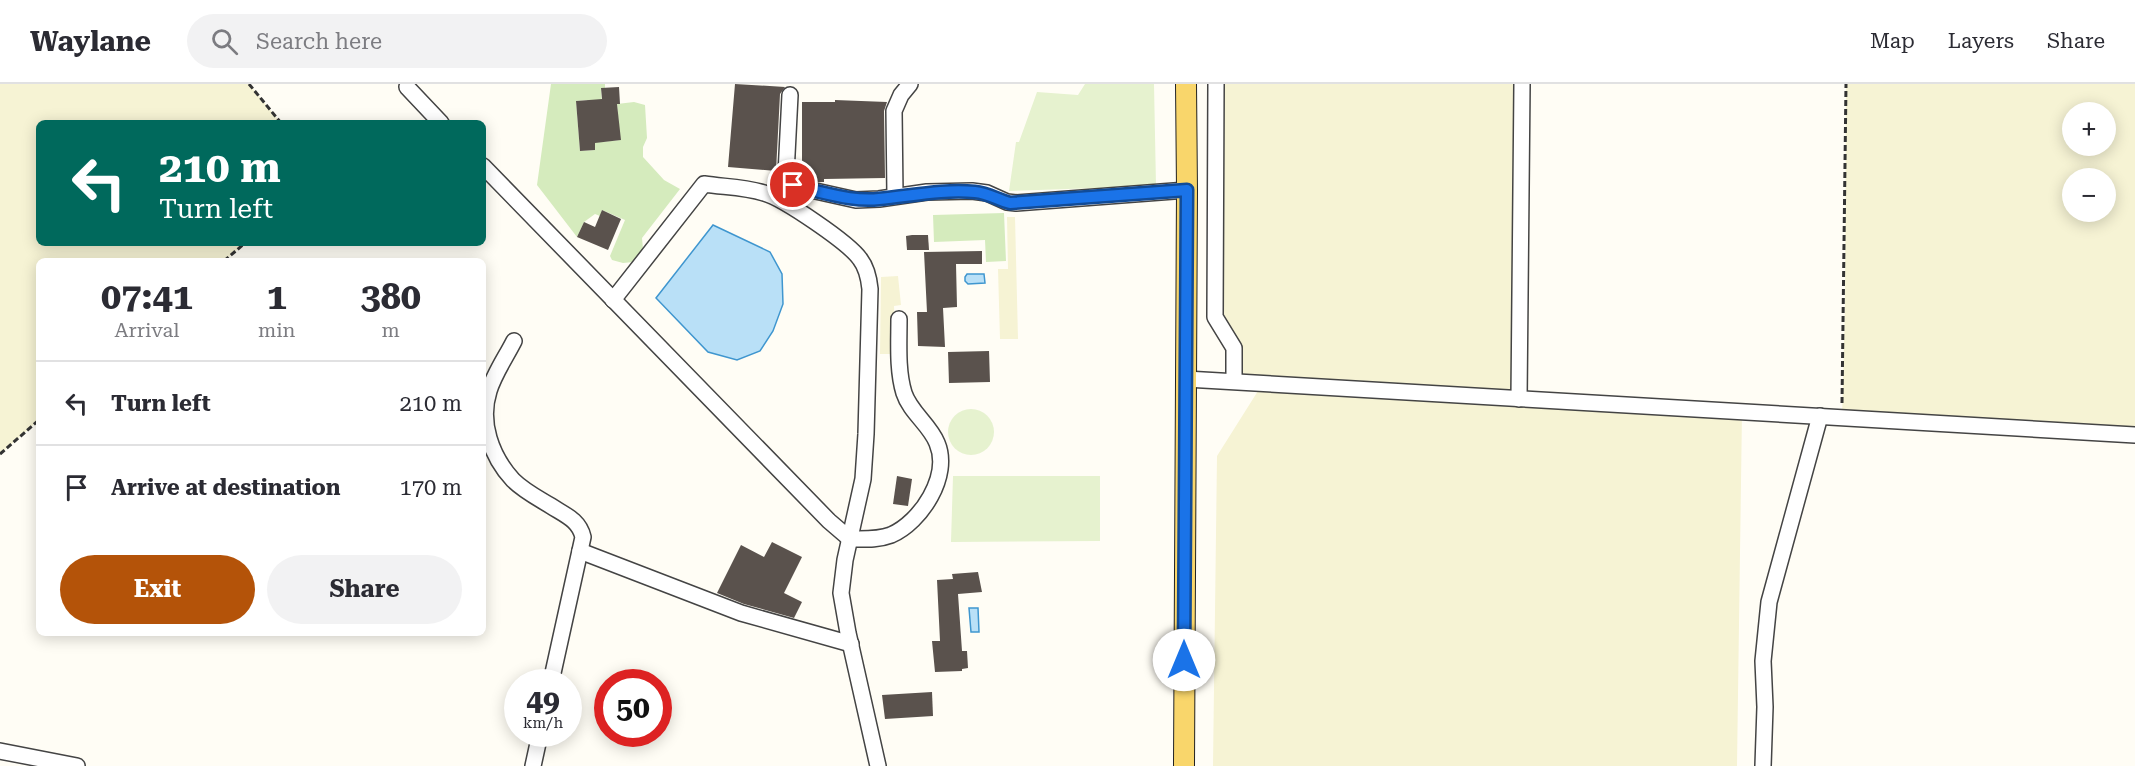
<!DOCTYPE html>
<html lang="en">
<head>
<meta charset="utf-8">
<style>
  body { margin:0; font-family:"Roboto Serif",serif; background:#f2f2f3; color:#2b2b33; height:100vh; display:flex; flex-direction:column; font-size:22px; white-space:nowrap }
  * { box-sizing:border-box; margin:0 }
  p { font-size:20px; color:#7c7c81 }
  .icon { flex:none; width:33px; height:33px; fill:none; stroke:currentColor; stroke-width:2; stroke-linecap:round; stroke-linejoin:round }
  .map { position:relative; flex:1; overflow:hidden }
  .details { position:absolute; left:36px; top:174px; width:450px; height:378px; display:flex; flex-direction:column; background:#fff; border-radius:9px; box-shadow:0 3px 15px #0003 }
  .details>* { flex:none }
  .banner { position:absolute; left:36px; top:36px; width:450px; height:126px; border-radius:9px; box-shadow:0 3px 15px #0003; background:#00695c; color:#fff; overflow:hidden }
  .fabs { position:absolute; left:2062px; top:18px; display:grid; gap:12px }
  .fabs a { display:grid; place-items:center; width:54px; height:54px; border-radius:50%; background:#fff; box-shadow:0 3px 15px #0003; font-size:30px }
  .speed { position:absolute; left:504px; top:585px; display:flex; gap:12px; font-size:30px; font-weight:700; text-align:center }
  .speed>* { display:grid; place-content:center; width:78px; height:78px; border-radius:50%; background:#fff; box-shadow:0 3px 15px #0003; line-height:1 }
  .speed small { font-size:15px; font-weight:400 }
  .speed .limit { border:9px solid #d22; background:#fff; color:#111 }
  .pin { position:absolute; display:grid; place-items:center; width:51px; height:51px; color:#fff; margin:-26px; border:3px solid #fff; border-radius:50%; box-shadow:0 2px 6px #0007 }
  .me { position:absolute; width:66px; margin:-33px; rotate:0deg; stroke-linejoin:round; filter:drop-shadow(0 0 4px #0008) }
  .turn { display:flex; align-items:center; gap:21px; height:126px; padding:0 24px; font-size:27px }
  .turn .icon { width:78px; height:78px; stroke-width:2.5 }
  .turn b { display:block; font-size:42px; line-height:51px }
  .eta { display:flex; justify-content:space-evenly; align-items:center; height:102px; text-align:center }
  .eta b { font-size:36px; font-weight:700; line-height:42px }
  .cta { display:flex; gap:12px; margin-top:auto; padding:12px 24px }
  .cta a { flex:1; height:69px; border-radius:36px; background:#b45309; color:#fff; font-size:24px; font-weight:700; line-height:69px; text-align:center }
  .cta a+a { background:#f2f2f3; color:#2b2b33 }
  ul { padding:0; list-style:none }
  li { display:flex; align-items:center; gap:18px; height:84px; padding:0 24px; border-top:2px solid #e1e1e2 }
  li div { flex:1 }
  li b { display:block; font-size:22px }
  li em { font-style:normal }
  header { display:flex; align-items:center; gap:36px; box-sizing:border-box; height:84px; padding:0 30px; background:#fff; border-bottom:2px solid #e1e1e2 }
  header strong { font-size:28px }
  nav { display:flex; gap:33px; margin-inline-start:auto; font-size:21px }
  .search { width:420px; height:54px; background:#f2f2f3; display:flex; align-items:center; gap:15px; box-sizing:border-box; padding:0 21px; border-radius:33px; color:#7c7c81; font-size:22px }
  .map>svg:first-child { display:block }
  .farmland { fill:#f6f3d4; fill-rule:evenodd }
  .green { fill:#d5ebbd }
  .pitch { fill:#e6f2cf }
  .water { fill:#b9e0f7; stroke:#3f96cf; stroke-width:1.5 }
  .building { fill:#5a524d }
  .lines { fill:none; stroke-linecap:round; stroke-linejoin:round }
  .minor-casing { stroke:#444; stroke-width:18 }
  .major-casing { stroke:#222; stroke-width:22 }
  .path { stroke:#333; stroke-width:3; stroke-dasharray:6 3; stroke-linecap:butt }
  .minor { stroke:#fff; stroke-width:15 }
  .major { stroke:#f9d66b; stroke-width:20 }
  .route-casing { stroke:#114b97; stroke-width:15 }
  .route { stroke:#1a73e8; stroke-width:10 }
</style>
</head>
<body>
<header>
<strong>Waylane</strong>
<div class="search"><svg class="icon" aria-label="search" viewBox="0 0 24 24"><circle cx="10" cy="10" r="6"/><path d="M15 15l6 6"/></svg>Search here</div>
<nav><a>Map</a><a>Layers</a><a>Share</a></nav>
</header>
<div class="map">
<svg width="2135" height="682" viewBox="0 0 2135 682">
  <rect width="100%" height="100%" fill="#fffdf5"/>
  <g class="farmland">
    <path d="M0 0H249L281 39H39V159H245L224 177H39V336L0 370Z"/>
    <path d="M1216 0H1523L1519 315 1742 328 1737 682H1213L1217 372 1263 299 1234 297 1215 233Z"/>
    <path d="M1846 0H2135V351L1842 334 1845 220ZM2073 28H2106V62H2073ZM2073 94H2106V128H2073Z"/>
    <path d="M1007 133H1015L1018 255H1000L998 185H1008Z"/>
    <path d="M898 192 901 221 894 222 896 270H880L881 193Z"/>
  </g>
  <g class="green">
    <path d="M551 0H605V4L601 5 602 21 587 22V16L576 17 580 67 595 66 594 50 601 58 620 56 617 20 634 18 645 21 647 54 643 63V73L664 96 680 105 642 154 643 165 633 178 623 179 612 176 610 172 625 136 602 126 600 132 595 130 584 138 577 153 537 101Z"/>
    <path d="M1004 129 1006 177 986 178 985 156 934 158 933 131Z"/>
  </g>
  <g class="pitch">
    <path d="M1085 0H1154L1156 102 1009 107 1016 58H1019L1037 8 1078 11Z"/>
    <circle cx="971" cy="348" r="23"/>
    <path d="M953 392H1100V457L951 458Z"/>
  </g>
  <g class="water">
    <path d="M713 141 770 168 782 190 783 220 773 247 760 267 737 276 708 268 656 214Z"/>
    <path d="M967 190H984L985 199 968 200 965 197V193Z"/>
    <path d="M969 524H978L979 548H971Z"/>
  </g>
  <g class="building">
    <path d="M735 0 785 3 780 10 776 87 728 83Z"/>
    <path d="M619 3 620 20H617L621 56 595 59V66L580 67 576 17 602 15 601 4Z"/>
    <path d="M835 16 887 18 884 27 885 94 824 95V98H818L802 93V18H835Z"/>
    <path d="M602 126 621 135 608 166 577 153 584 138 595 143Z"/>
    <path d="M912 151H928L929 166H907L906 152Z"/>
    <path d="M982 167V180H956L957 223 943 224 945 263 918 262 917 228H927L924 168Z"/>
    <path d="M989 267 990 298 949 299 948 268Z"/>
    <path d="M897 392 912 395 908 422 893 420Z"/>
    <path d="M772 458 802 473 784 509 802 518 794 534 744 520 717 509 741 461 764 473Z"/>
    <path d="M978 488 982 508 958 510 962 567H967L968 584 962 585V587L935 588 932 557H940L937 496 953 495 952 490Z"/>
    <path d="M932 608 933 632 885 635 882 611Z"/>
  </g>
  <g class="lines">
    <g class="minor-casing">
      <g id="minor">
        <path d="M1216 0 1215 233 1234 264V297"/>
        <path d="M407 3 441 39"/>
        <path d="M790 11 786 90 789 97 802 104 856 116 879 115 927 108 972 107 987 109 1007 118 1016 119 1187 106"/>
        <path d="M483 82 829 437 850 455C864 455 878 456 891 451 921 438 951 392 937 359 930 341 910 328 904 309 897 286 899 259 899 235"/>
        <path d="M895 112 894 27 901 11 910 0"/>
        <path d="M613 216 704 100C724 103 745 103 764 109 783 114 849 159 860 175 867 184 869 195 870 205L866 350 863 395 845 476 841 509 848 549 878 682"/>
        <path d="M514 257C506 273 494 290 489 307 479 338 491 372 513 396 524 407 538 414 551 422 565 431 579 436 583 453L551 598"/>
        <path d="M1186 295 2135 351"/>
        <path d="M1519 315 1522 0"/>
        <path d="M580 467 741 529 851 560"/>
        <path d="M0 667 77 682"/>
        <path d="M533 682 540 650"/>
        <path d="M1763 682 1765 623 1763 577 1769 518 1820 332"/>
      </g>
    </g>
    <g class="major-casing">
      <path id="major" d="M1184 682 1187 106 1186 0"/>
    </g>
    <g class="path">
      <path d="M249 0 281 39"/>
      <path d="M224 177 245 159"/>
      <path d="M1842 319 1846 0"/>
      <path d="M0 370 39 336"/>
    </g>
    <use href="#minor" class="minor"/>
    <use href="#major" class="major"/>
  </g>
  <g class="lines">
    <g class="route-casing">
      <path id="route" d="M793 101 802 104C827 109 853 118 879 115 911 112 943 105 975 108 988 109 998 116 1010 119L1187 106 1184 576"/>
    </g>
    <use href="#route" class="route"/>
  </g>
</svg>
<div class="fabs">
<a>+</a>
<a>−</a>
</div>
<div class="speed"><div>49<small>km/h</small></div><div class="limit">50</div></div>
<div class="pin" style="left:793px;top:101px;background:#d93025"><svg class="icon" aria-label="arrive" viewBox="0 0 24 24"><path d="M6 21V4h12l-3 4 3 4H6"/></svg></div>
<svg class="me" style="left:1184px;top:576px" viewBox="-20 -20 40 40"><circle r="19" fill="#fff"/><path d="M0-13L10 11 0 6-10 11z" fill="#1a73e8"/></svg>
<div class="banner">
<div class="turn"><svg class="icon" aria-label="left" viewBox="0 0 24 24"><path d="M17 20v-9H6M10 6l-5 5 5 5"/></svg><div><b>210 m</b>Turn left</div></div>
</div>
<section class="details">
<div class="eta">
<div><b>07:41</b><p>Arrival</p></div>
<div><b>1</b><p>min</p></div>
<div><b>380</b><p>m</p></div>
</div>
<ul>
<li><svg class="icon" aria-label="left" viewBox="0 0 24 24"><path d="M17 20v-9H6M10 6l-5 5 5 5"/></svg><div><b>Turn left</b></div><em>210 m</em></li>
<li><svg class="icon" aria-label="arrive" viewBox="0 0 24 24"><path d="M6 21V4h12l-3 4 3 4H6"/></svg><div><b>Arrive at destination</b></div><em>170 m</em></li>
</ul>
<div class="cta"><a>Exit</a><a>Share</a></div>
</section>
</div>
</body>
</html>
